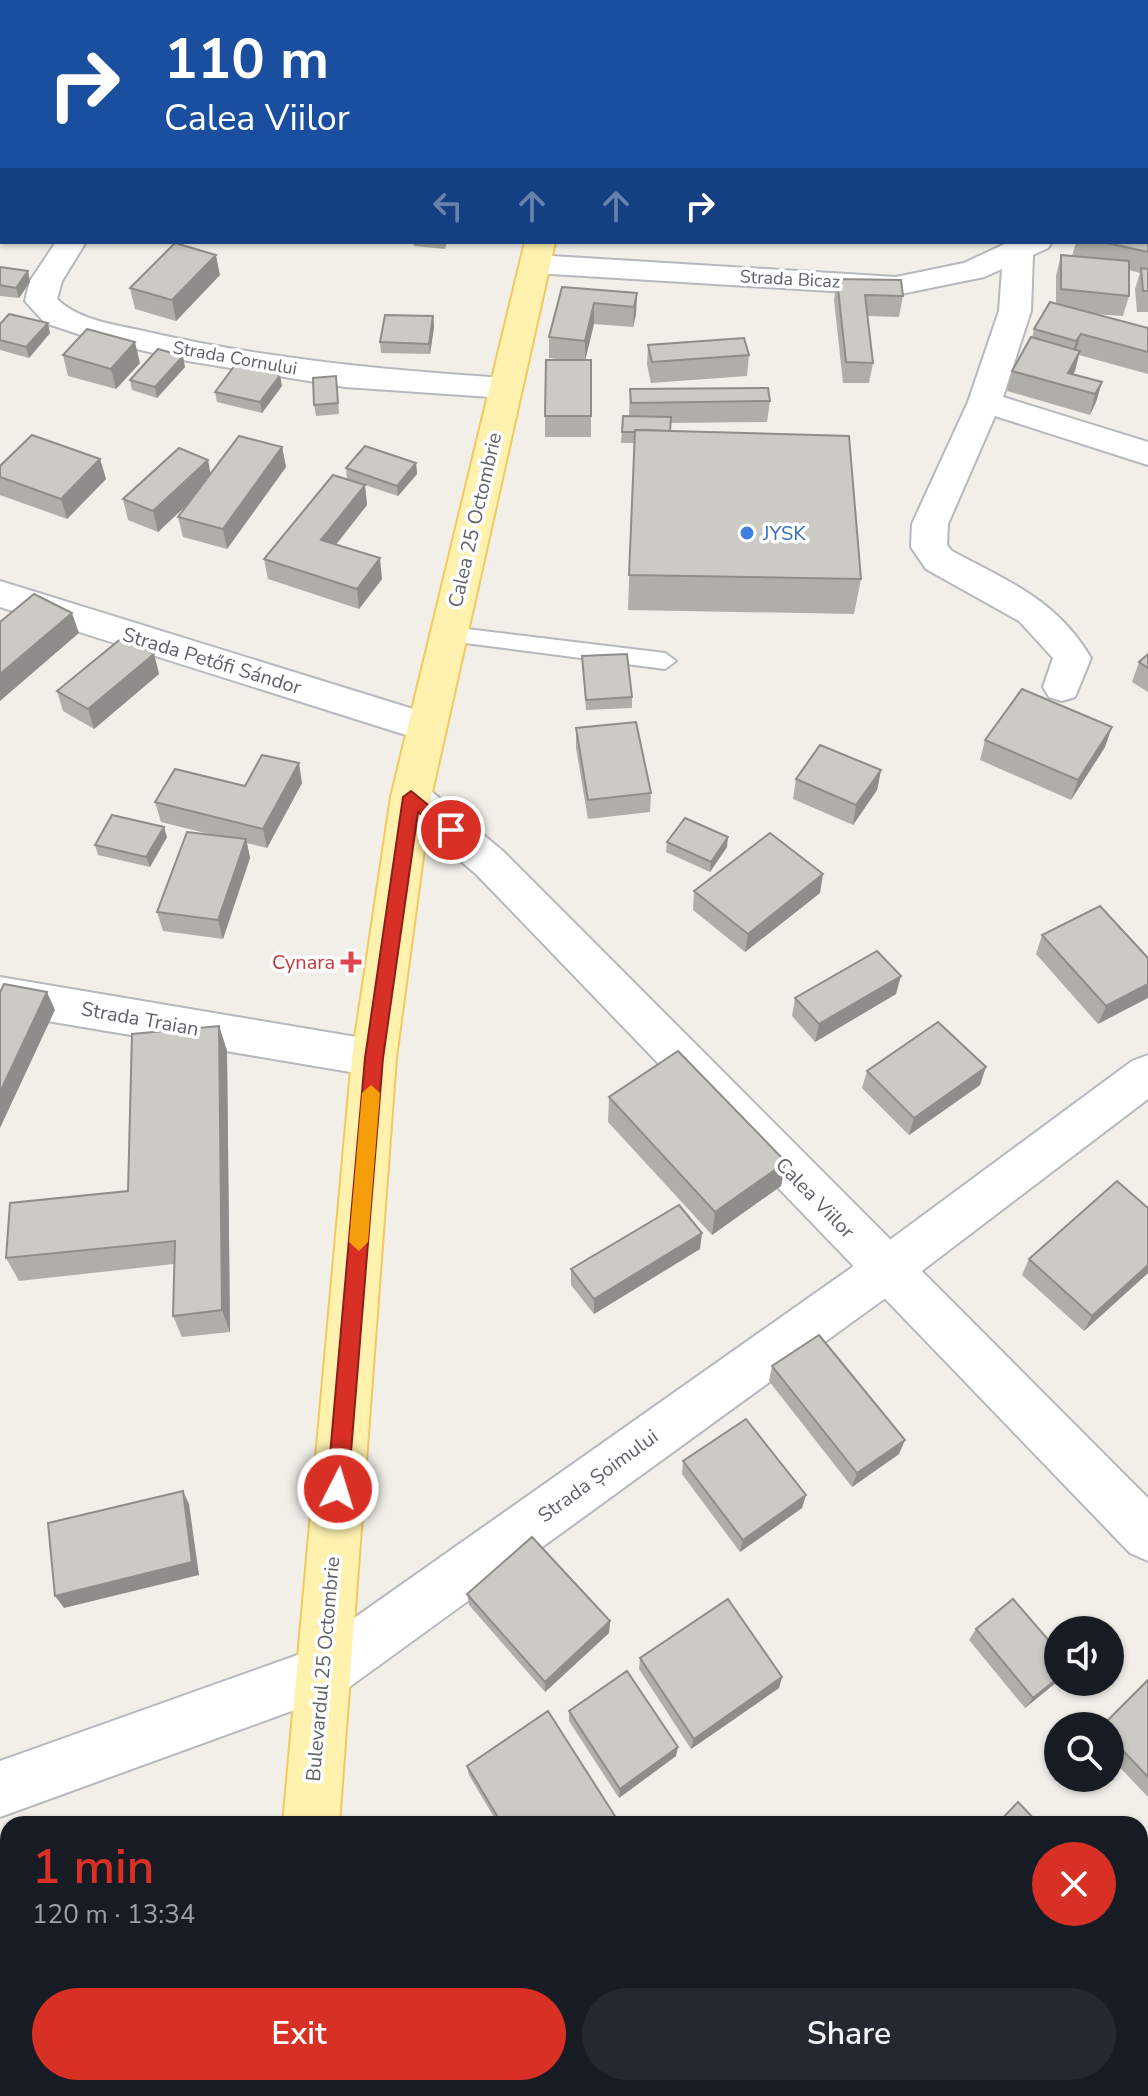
<!DOCTYPE html>
<html lang="en">
<head>
<meta charset="utf-8">
<style>
  body { margin:0; font-family:"Nunito Sans",sans-serif; background:#242831; color:#f1f3f6; height:100vh; display:flex; flex-direction:column; font-size:30px; white-space:nowrap }
  * { box-sizing:border-box; margin:0 }
  p { font-size:26px; color:#9ea1a6 }
  .icon { flex:none; width:44px; height:44px; fill:none; stroke:currentColor; stroke-width:2; stroke-linecap:round; stroke-linejoin:round }
  .map { position:relative; flex:1; overflow:hidden }
  .side { position:absolute; left:0px; top:1816px; width:1148px; height:280px; display:flex; flex-direction:column; background:#171b24; border-radius:24px 24px 0 0; box-shadow:0 2px 6px #0004 }
  .side>* { flex:none }
  .top-card { position:absolute; left:0px; top:0px; width:1148px; height:244px; box-shadow:0 2px 6px #0004; background:#1a4fa0; color:#fff; overflow:hidden }
  .controls { position:absolute; left:1044px; top:1616px; display:grid; gap:16px }
  .controls a { display:grid; place-items:center; width:80px; height:80px; border-radius:50%; background:#171b24; box-shadow:0 2px 6px #0004; font-size:40px }
  .pin { position:absolute; display:grid; place-items:center; width:68px; height:68px; color:#fff; margin:-34px; border:4px solid #fff; border-radius:50%; box-shadow:0 2px 8px #0007 }
  .me { position:absolute; width:88px; margin:-44px; rotate:5deg; stroke-linejoin:round; filter:drop-shadow(0 0 6px #0008) }
  .turn { display:flex; align-items:center; gap:28px; height:168px; padding:0 32px; font-size:36px }
  .turn .icon { width:104px; height:104px; stroke-width:2.5 }
  .turn b { display:block; font-size:56px; line-height:68px }
  .lanes { display:flex; align-items:center; height:76px; padding:0 32px; background:#0003; justify-content:center; gap:40px; direction:ltr }
  .lanes .off { opacity:.35 }
  .round { display:grid; place-items:center; flex:none; width:84px; height:84px; border-radius:42px; background:#242831 }
  .head { display:flex; align-items:center; justify-content:space-between; height:136px; padding:0 32px }
  h1 { font-size:48px; font-weight:600; line-height:60px; color:#d93025 }
  .primary-button { display:flex; gap:16px; margin-top:auto; padding:16px 32px }
  .primary-button a { flex:1; height:92px; border-radius:48px; background:#d93025; color:#fff; font-size:32px; font-weight:600; line-height:92px; text-align:center }
  .primary-button a+a { background:#242831; color:#f1f3f6 }
  .map>svg:first-child { display:block }
  .lines { fill:none; stroke-linecap:round; stroke-linejoin:round }
  .service-casing { stroke:#b5b8bc; stroke-width:4 }
  .minor-casing { stroke:#b5b8bc; stroke-width:4 }
  .tertiary-casing { stroke:#b5b8bc; stroke-width:4 }
  .secondary-casing { stroke:#b6babf; stroke-width:4 }
  .primary-casing { stroke:#f2c960; stroke-width:4 }
  .service { fill:#fff; fill-rule:evenodd }
  .minor { fill:#fff; fill-rule:evenodd }
  .tertiary { fill:#fff; fill-rule:evenodd }
  .secondary { fill:#fff; fill-rule:evenodd }
  .primary { fill:#fff2af; fill-rule:evenodd }
  .wall { fill:#afaea9 }
  .shaded-wall { fill:#8f8d8a }
  .building { fill:#cccac5; stroke:#8f8d8a; stroke-width:2 }
  .route { fill:#d93025; stroke:#8d1f18; stroke-width:2 }
  .slow { fill:#f59e0b }
  .shop-dot { fill:#3f7fe0; stroke:#fff; stroke-width:3 }
  .health-dot { fill:#e0444e; stroke:#fff; stroke-width:3 }
  .labels { text-anchor:middle; dominant-baseline:central; stroke-width:7; stroke-linejoin:round; paint-order:stroke }
  .far-street-label { font-size:18px; fill:#5f6368; stroke:#fff }
  .street-label { font-size:20px; fill:#5f6368; stroke:#fff }
  .shop-label { font-size:20px; fill:#366cbe; stroke:#fff; text-anchor:start }
  .health-label { font-size:20px; fill:#be3a42; stroke:#fff; text-anchor:end }
</style>
</head>
<body>
<div class="map">
<svg width="1148" height="2096" viewBox="0 0 1148 2096">
  <rect width="100%" height="100%" fill="#f1efe8"/>
  <g class="lines">
    <g class="service-casing">
      <path id="service" d="M450 627 665 653 676 661 665 669 442 640 439 635 442 630Z"/>
    </g>
    <g class="minor-casing">
      <g id="minor">
        <rect x="1146" y="207" width="2" height="18"/>
        <path d="M56 242H86L62 281 57 299C79 321 118 325 148 332 266 359 384 370 505 378L517 381 522 388 517 395 505 398 345 387 188 361 93 339 45 323 25 301 30 281Z"/>
        <path d="M1009 242H1052L1048 248 1033 255 1031 311 1003 397 1148 442V465L995 416 948 524 947 545 952 551C1009 582 1056 599 1091 658L1075 697 1062 701 1049 697 1043 687 1053 658 1019 621 926 569 911 547 912 524 968 402 999 311 1002 269 984 277 896 295 535 273 524 271 520 264 524 257 535 255 896 277 964 263Z"/>
        <path d="M0 977 374 1040 390 1045 396 1058 390 1071 374 1076 0 1013Z"/>
        <path d="M1148 1055V1099L902 1286 341 1693 0 1817V1761L306 1652 868 1256 1132 1061Z"/>
      </g>
    </g>
    <g class="tertiary-casing">
      <path id="tertiary" d="M411 782 425 786 504 852 1148 1498V1561L1130 1553 476 874 397 808 391 797 397 786Z"/>
    </g>
    <g class="secondary-casing">
      <path id="secondary" d="M0 581 439 717 444 727 439 737 425 741 0 607Z"/>
    </g>
    <g class="primary-casing">
      <g id="primary">
        <path d="M525 242H555L431 797 396 1058 339 1824H283L352 1058 391 797Z"/>
        <path d="M259 2088H321L320 2096H258Z"/>
      </g>
    </g>
    <use href="#service" class="service"/>
    <use href="#minor" class="minor"/>
    <use href="#tertiary" class="tertiary"/>
    <use href="#secondary" class="secondary"/>
    <use href="#primary" class="primary"/>
  </g>
  <g class="wall">
    <path d="M666 0H716L715 2H666Z"/>
    <path d="M1035 0H1148V18H1146V2H1047Z"/>
    <rect x="0" y="127" width="2" height="38"/>
    <rect x="0" y="202" width="2" height="29"/>
    <path d="M1147 229H1148V312H1137L1135 289 1140 273 1129 270V296L1123 316 1095 314 1148 328V374L1079 355 1073 374 1102 382 1096 402 1090 415 1007 391 1012 371 1032 338 1034 329 1056 303V276L1061 255 1072 256 1076 242H1146Z"/>
    <path d="M413 242H447L445 249 414 246Z"/>
    <path d="M0 267 28 271 30 282 19 298 0 296Z"/>
    <path d="M220 275 176 321 135 309 130 288Z"/>
    <path d="M837 279 903 296 899 317 867 316 873 363 869 383H843L834 300Z"/>
    <path d="M562 287 637 293 636 314 633 327 594 324 585 360H591V437H545V416L565 360 549 358V337Z"/>
    <path d="M433 316 434 327 430 354 381 353 380 342Z"/>
    <path d="M0 324 50 333 29 358 0 350Z"/>
    <path d="M648 345 749 355 747 376 651 383 647 365Z"/>
    <path d="M63 355 140 363 116 389 68 376Z"/>
    <path d="M185 367 157 398 132 390 130 380Z"/>
    <path d="M282 386 262 413 217 402 215 392Z"/>
    <path d="M337 387 339 414 316 416 314 405Z"/>
    <path d="M630 389 770 401 767 422 670 423V431L861 579 854 614 628 610 634 443H621L623 416H629Z"/>
    <path d="M282 447 286 467 227 549 183 537 178 517 189 503 158 532 128 520 123 499 211 474Z"/>
    <path d="M100 459 106 479 67 519 0 495V466Z"/>
    <path d="M416 463 417 474 398 496 365 485 367 505 336 544 382 579 359 609 268 579 264 559 347 479 346 468Z"/>
    <path d="M154 654 159 674 94 729 63 711 57 691Z"/>
    <path d="M1148 654V692L1132 682 1139 662Z"/>
    <path d="M582 656 632 697V708L586 710Z"/>
    <path d="M576 728 651 793 650 812 588 819 576 748Z"/>
    <path d="M985 740 1105 747 1071 800 980 760Z"/>
    <path d="M881 770 877 790 853 825 793 799 796 779Z"/>
    <path d="M302 783 267 848 247 843 250 858 223 939 163 931 157 912 213 835 161 822 155 802 245 786Z"/>
    <path d="M167 837 150 867 98 855 95 845Z"/>
    <path d="M667 842 727 847 710 872 666 852Z"/>
    <path d="M694 891 820 893 745 952 693 910Z"/>
    <path d="M1042 935 1148 958 1098 1024 1036 954Z"/>
    <path d="M896 994 815 1042 792 1016 795 998Z"/>
    <path d="M219 1026 227 1051 230 1332 182 1337 173 1316 174 1264 19 1281 6 1258 128 1191Z"/>
    <path d="M867 1071 980 1085 909 1135 862 1088Z"/>
    <path d="M609 1097 786 1162 781 1186 712 1235 608 1122Z"/>
    <path d="M700 1249 594 1314 571 1285V1269Z"/>
    <path d="M1029 1259 1148 1273 1084 1331 1022 1275Z"/>
    <path d="M772 1366 899 1454 852 1487 769 1381Z"/>
    <path d="M683 1461 806 1495 802 1508 740 1552 682 1474Z"/>
    <path d="M467 1594 610 1621 609 1633 545 1692 469 1605Z"/>
    <path d="M976 1629 1058 1681 1025 1708 969 1640Z"/>
    <path d="M640 1658 782 1677 779 1688 691 1749 639 1669Z"/>
    <path d="M1148 1680V1797L1110 1757V1726Z"/>
    <path d="M569 1711 676 1756 619 1798 569 1721Z"/>
    <path d="M467 1766 620 1824H498L469 1775Z"/>
    <path d="M749 2088 893 2096H748L745 2092Z"/>
  </g>
  <g class="shaded-wall">
    <path d="M216 255 220 275 176 321 172 300Z"/>
    <path d="M28 271 30 282 19 298 16 288Z"/>
    <path d="M637 293 636 314 633 327 634 307Z"/>
    <path d="M594 303V324L585 361V341Z"/>
    <path d="M433 316 434 327 430 354 429 344Z"/>
    <path d="M48 323 50 333 29 358 26 347Z"/>
    <path d="M1081 334 1075 354 1070 362 1076 341Z"/>
    <path d="M135 342 140 363 116 389 111 369Z"/>
    <path d="M1080 351 1075 371 1067 386 1068 373Z"/>
    <path d="M183 356 185 367 157 398 155 387Z"/>
    <path d="M280 375 282 386 262 413 260 402Z"/>
    <path d="M1102 382 1096 402 1090 415 1095 394Z"/>
    <path d="M282 447 286 467 227 549 223 529Z"/>
    <path d="M100 459 106 479 67 519 61 499Z"/>
    <path d="M208 460 212 481 158 532 153 511Z"/>
    <path d="M416 463 417 474 398 496 397 486Z"/>
    <path d="M365 485 367 505 324 560 321 540Z"/>
    <path d="M380 558 382 579 359 609 357 589Z"/>
    <path d="M72 613 79 633 0 701V674Z"/>
    <path d="M154 654 159 674 94 729 88 709Z"/>
    <path d="M1112 727 1105 747 1071 800 1078 780Z"/>
    <path d="M299 763 302 783 267 848 263 829Z"/>
    <path d="M881 770 877 790 853 825 856 805Z"/>
    <path d="M164 827 167 837 150 867 146 857Z"/>
    <path d="M728 837 727 847 710 872 711 862Z"/>
    <path d="M246 839 250 858 223 939 218 920Z"/>
    <path d="M823 874 820 893 745 952 748 934Z"/>
    <path d="M901 976 896 994 815 1042 819 1024Z"/>
    <path d="M1148 984V998L1098 1024 1106 1006Z"/>
    <path d="M47 992 55 1010 0 1128V1092Z"/>
    <path d="M219 1026 227 1051 230 1332 222 1310Z"/>
    <path d="M986 1067 980 1085 909 1135 914 1118Z"/>
    <path d="M786 1162 781 1186 712 1235 715 1212Z"/>
    <path d="M702 1233 700 1249 594 1314V1299Z"/>
    <path d="M1148 1265V1273L1084 1331 1092 1316Z"/>
    <path d="M905 1440 899 1454 852 1487 857 1473Z"/>
    <path d="M183 1491 189 1504 199 1575 64 1608 55 1596Z"/>
    <path d="M806 1495 802 1508 740 1552 743 1540Z"/>
    <path d="M610 1621 609 1633 545 1692V1682Z"/>
    <path d="M782 1677 779 1688 691 1749 694 1739Z"/>
    <path d="M1058 1678V1681L1025 1708 1033 1698Z"/>
    <path d="M678 1747 676 1756 619 1798 620 1789Z"/>
    <path d="M134 2088H147L146 2096H133Z"/>
  </g>
  <g class="building">
    <path d="M384 0H449V2H383Z"/>
    <path d="M900 0H974L989 2H899Z"/>
    <rect x="0" y="127" width="2" height="27"/>
    <rect x="0" y="202" width="2" height="18"/>
    <path d="M1146 228 1148 229V252L1103 242H1146Z"/>
    <path d="M175 243 216 255 172 300 130 288Z"/>
    <path d="M1061 255 1129 261V296L1061 289Z"/>
    <path d="M0 267 28 271 16 288 0 285Z"/>
    <path d="M1141 268 1148 269V291H1143Z"/>
    <path d="M837 279 901 280 903 296 865 295 873 363 846 362Z"/>
    <path d="M562 287 637 293 634 307 594 303 585 341 549 337Z"/>
    <path d="M1050 302 1148 328V352L1081 334 1076 341 1034 329Z"/>
    <path d="M9 314 48 323 26 347 0 340V324Z"/>
    <path d="M385 315 433 316 429 344 380 342Z"/>
    <path d="M87 329 135 342 111 369 63 355Z"/>
    <path d="M1031 337 1080 351 1068 373 1102 382 1095 394 1012 371Z"/>
    <path d="M744 338 749 355 652 362 648 345Z"/>
    <path d="M158 349 183 356 155 387 130 380Z"/>
    <path d="M546 360H591V416H545Z"/>
    <path d="M235 365 280 375 260 402 215 392Z"/>
    <path d="M336 376 338 403 314 405 313 378Z"/>
    <path d="M768 388 770 401 631 403 630 389Z"/>
    <path d="M623 416 671 417 670 431 635 430V432H622Z"/>
    <path d="M635 430 849 436 861 579 629 575Z"/>
    <path d="M32 435 100 459 61 499 0 477V466Z"/>
    <path d="M239 436 282 447 223 529 178 517Z"/>
    <path d="M365 446 416 463 397 486 346 468Z"/>
    <path d="M179 448 208 460 153 511 123 499Z"/>
    <path d="M333 475 365 485 321 540 380 558 357 589 264 559Z"/>
    <path d="M34 594 72 613 0 674V622Z"/>
    <path d="M123 637 154 654 88 709 57 691Z"/>
    <path d="M627 654 632 697 586 700 582 656Z"/>
    <path d="M1148 654V668L1139 662Z"/>
    <path d="M1022 689 1112 727 1078 780 985 740Z"/>
    <path d="M636 722 651 793 588 800 576 728Z"/>
    <path d="M820 745 881 770 856 805 796 779Z"/>
    <path d="M262 755 299 763 263 829 155 802 175 769 245 786Z"/>
    <path d="M112 815 164 827 146 857 95 845Z"/>
    <path d="M685 818 728 837 711 862 667 842Z"/>
    <path d="M187 832 246 839 218 920 157 912Z"/>
    <path d="M770 833 823 874 748 934 694 891Z"/>
    <path d="M1100 906 1148 958V984L1106 1006 1042 935Z"/>
    <path d="M877 951 901 976 819 1024 795 998Z"/>
    <path d="M4 984 47 992 0 1092V992Z"/>
    <path d="M938 1022 986 1067 914 1118 867 1071Z"/>
    <path d="M219 1026 222 1310 173 1316 175 1241 6 1258 10 1203 128 1191 132 1034Z"/>
    <path d="M678 1051 786 1162 715 1212 609 1097Z"/>
    <path d="M1117 1181 1148 1208V1265L1092 1316 1029 1259Z"/>
    <path d="M679 1205 702 1233 594 1299 571 1269Z"/>
    <path d="M819 1335 905 1440 857 1473 772 1366Z"/>
    <path d="M746 1419 806 1495 743 1540 683 1461Z"/>
    <path d="M183 1491 192 1562 55 1596 48 1523Z"/>
    <path d="M532 1537 610 1621 545 1682 467 1594Z"/>
    <path d="M728 1599 782 1677 694 1739 640 1658Z"/>
    <path d="M1013 1599 1058 1651V1678L1033 1698 976 1629Z"/>
    <path d="M627 1671 678 1747 620 1789 569 1711Z"/>
    <path d="M1148 1680V1777L1110 1737V1726H1102Z"/>
    <path d="M548 1711 620 1824H502L467 1766Z"/>
    <path d="M1018 1802 1039 1824H997Z"/>
    <path d="M0 2077H8V2088H134L133 2096H0Z"/>
    <path d="M628 2088H657L661 2096H616Z"/>
    <path d="M749 2088H887L893 2096H754Z"/>
  </g>
  <path class="route" d="M411 791 459 830 457 835H445L418 812 383 1058 348 1489 345 1496 338 1499 330 1496 327 1489 365 1058 403 797Z"/>
  <path class="slow" d="M371 1085 380 1093 368 1242 359 1251 349 1242 362 1093Z"/>
  <circle class="shop-dot" cx="747" cy="533" r="8"/>
  <path class="health-dot" d="M347 950h8v8h8v8h-8v8h-8v-8h-8v-8h8z"/>
  <g class="labels">
    <g class="far-street-label">
      <text transform="translate(790 279) rotate(3)">Strada Bicaz</text>
      <text transform="translate(235 358) rotate(10)">Strada Cornului</text>
    </g>
    <g class="street-label">
      <text transform="translate(475 520) rotate(-77)">Calea 25 Octombrie</text>
      <text transform="translate(212 661) rotate(17)">Strada Petőfi Sándor</text>
      <text transform="translate(140 1019) rotate(10)">Strada Traian</text>
      <text transform="translate(815 1198) rotate(46)">Calea Viilor</text>
      <text transform="translate(598 1476) rotate(-36)">Strada Șoimului</text>
      <text transform="translate(323 1669) rotate(-85)">Bulevardul 25 Octombrie</text>
    </g>
    <g class="shop-label">
      <text x="763" y="533">JYSK</text>
    </g>
    <g class="health-label">
      <text x="335" y="962">Cynara</text>
    </g>
  </g>
</svg>
<div class="controls">
<a><svg class="icon" aria-label="sound" viewBox="0 0 24 24"><path d="M4 9h4l5-4v14l-5-4H4zM17 9q2 3 0 6"/></svg></a>
<a><svg class="icon" aria-label="search" viewBox="0 0 24 24"><circle cx="10" cy="10" r="6"/><path d="M15 15l6 6"/></svg></a>
</div>
<div class="pin" style="left:451px;top:830px;background:#d93025"><svg class="icon" aria-label="arrive" viewBox="0 0 24 24"><path d="M6 21V4h12l-3 4 3 4H6"/></svg></div>
<svg class="me" style="left:338px;top:1489px" viewBox="-20 -20 40 40"><circle r="17" fill="#d93025" stroke="#fff" stroke-width="3"/><path d="M0-11L8 9 0 5-8 9z" fill="#fff"/></svg>
<div class="top-card">
<div class="turn"><svg class="icon" aria-label="right" viewBox="0 0 24 24"><path d="M7 20v-9h11M14 6l5 5-5 5"/></svg><div><b>110 m</b>Calea Viilor</div></div>
<div class="lanes"><svg class="icon off" aria-label="left" viewBox="0 0 24 24"><path d="M17 20v-9H6M10 6l-5 5 5 5"/></svg><svg class="icon off" aria-label="ahead" viewBox="0 0 24 24"><path d="M12 20V5M6 11l6-6 6 6"/></svg><svg class="icon off" aria-label="ahead" viewBox="0 0 24 24"><path d="M12 20V5M6 11l6-6 6 6"/></svg><svg class="icon" aria-label="right" viewBox="0 0 24 24"><path d="M7 20v-9h11M14 6l5 5-5 5"/></svg></div>
</div>
<section class="side">
<div class="head"><div><h1>1 min</h1><p>120 m · 13:34</p></div><a class="round" style="background:#d93025;color:#fff"><svg class="icon" aria-label="close" viewBox="0 0 24 24"><path d="M6 6l12 12M18 6L6 18"/></svg></a></div>
<div class="primary-button"><a>Exit</a><a>Share</a></div>
</section>
</div>
</body>
</html>
